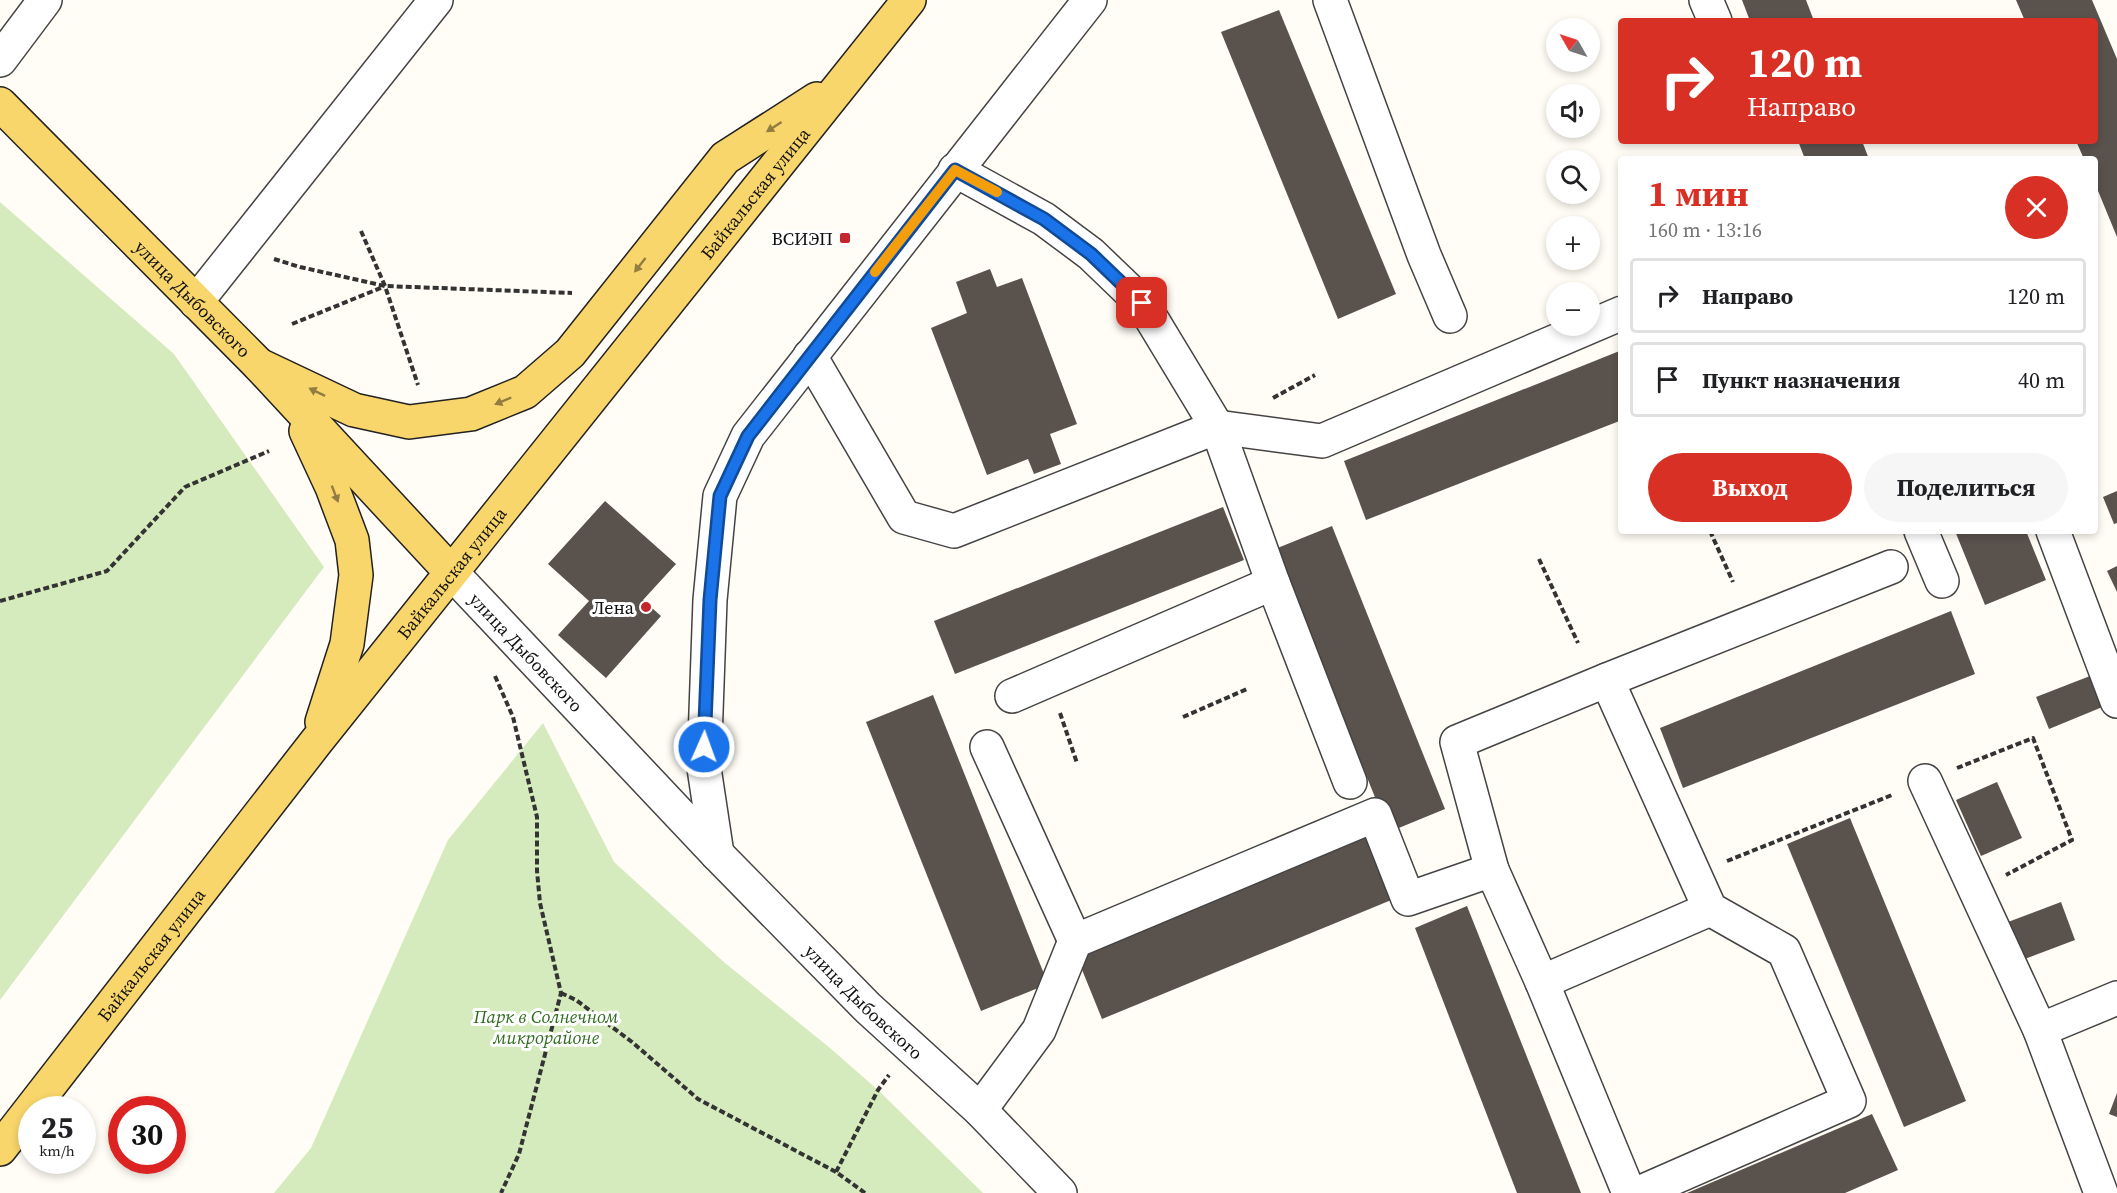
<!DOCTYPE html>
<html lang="ru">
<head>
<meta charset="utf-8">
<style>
  body { margin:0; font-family:"Source Serif 4",serif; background:#f6f6f6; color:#202124; height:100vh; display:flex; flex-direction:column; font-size:22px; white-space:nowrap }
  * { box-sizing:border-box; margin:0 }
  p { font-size:20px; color:#757577 }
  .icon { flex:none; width:33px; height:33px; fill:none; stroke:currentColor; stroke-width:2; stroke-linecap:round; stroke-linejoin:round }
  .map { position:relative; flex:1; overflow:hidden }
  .side { position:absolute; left:1618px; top:156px; width:480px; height:378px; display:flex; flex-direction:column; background:#fff; border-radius:6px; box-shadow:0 3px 9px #0003 }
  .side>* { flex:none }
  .hud { position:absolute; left:1618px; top:18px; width:480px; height:126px; border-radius:6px; box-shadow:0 3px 9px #0003; background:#d93025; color:#fff; overflow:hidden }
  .needle { width:39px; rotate:309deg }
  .fabs { position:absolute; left:1546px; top:18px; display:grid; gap:12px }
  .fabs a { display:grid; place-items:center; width:54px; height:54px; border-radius:50%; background:#fff; box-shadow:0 3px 9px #0003; font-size:30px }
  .speed { position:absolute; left:18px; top:1096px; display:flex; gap:12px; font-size:30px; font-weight:700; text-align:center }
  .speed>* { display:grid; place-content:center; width:78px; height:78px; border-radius:50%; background:#fff; box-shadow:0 3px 9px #0003; line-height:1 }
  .speed small { font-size:15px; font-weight:400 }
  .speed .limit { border:9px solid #d22; background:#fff; color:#111 }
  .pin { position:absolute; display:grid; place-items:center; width:51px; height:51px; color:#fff; margin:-26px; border-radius:12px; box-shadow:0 3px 9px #0006 }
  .me { position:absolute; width:66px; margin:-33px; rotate:2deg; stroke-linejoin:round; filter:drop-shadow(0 0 4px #0008) }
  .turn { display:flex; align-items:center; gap:21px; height:126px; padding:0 30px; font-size:27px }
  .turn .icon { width:78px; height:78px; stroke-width:2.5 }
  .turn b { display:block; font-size:42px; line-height:51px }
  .round { display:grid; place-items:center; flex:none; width:63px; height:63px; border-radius:32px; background:#f6f6f6 }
  .headline { display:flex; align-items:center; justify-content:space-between; height:102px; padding:0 30px }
  h1 { font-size:36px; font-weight:700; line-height:45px; color:#d93025 }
  .primary-button { display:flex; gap:12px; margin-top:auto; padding:12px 30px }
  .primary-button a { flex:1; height:69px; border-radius:36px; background:#d93025; color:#fff; font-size:24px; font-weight:700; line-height:69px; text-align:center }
  .primary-button a+a { background:#f6f6f6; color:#202124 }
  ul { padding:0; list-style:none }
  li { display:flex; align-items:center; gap:18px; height:75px; margin:0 12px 9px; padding:0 18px; border:3px solid #e0e0e0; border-radius:6px }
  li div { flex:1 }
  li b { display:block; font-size:22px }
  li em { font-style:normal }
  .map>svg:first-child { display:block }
  .green { fill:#d5ebbd }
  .building { fill:#5a524d }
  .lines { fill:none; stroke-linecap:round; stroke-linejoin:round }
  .minor-casing { stroke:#444; stroke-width:36 }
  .major-casing { stroke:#222; stroke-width:36 }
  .path { stroke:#333; stroke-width:4; stroke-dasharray:6 3; stroke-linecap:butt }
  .minor { stroke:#fff; stroke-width:33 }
  .major { stroke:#f9d66b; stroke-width:33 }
  .oneway { fill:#917d42 }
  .route-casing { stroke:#114b97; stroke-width:15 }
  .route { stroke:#1a73e8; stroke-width:10 }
  .slow { stroke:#f59e0b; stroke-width:10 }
  .poi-dot { fill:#c4262e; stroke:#fff; stroke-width:2 }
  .labels { text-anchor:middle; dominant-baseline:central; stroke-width:6; stroke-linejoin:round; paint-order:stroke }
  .street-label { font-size:18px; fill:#111; stroke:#fff }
  .poi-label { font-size:18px; fill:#111; stroke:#fff; text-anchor:end }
  .park-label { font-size:18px; font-style:italic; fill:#2f6b1f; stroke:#fff }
</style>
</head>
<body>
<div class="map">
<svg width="2117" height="1193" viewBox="0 0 2117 1193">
  <rect width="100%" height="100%" fill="#fffdf5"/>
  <g class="green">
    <path d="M0 202 174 354 324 567 0 1000Z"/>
    <path d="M543 723 614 862 725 963 830 1048 878 1090 983 1193H274L311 1148 448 840Z"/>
  </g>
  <g class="building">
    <path d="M1742 0H1806L1814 21H1750Z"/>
    <path d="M2016 0H2092L2117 59V237L2096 186V159H2084L2076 141H2096V21H2025Z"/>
    <path d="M1279 10 1396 294 1338 319 1221 32Z"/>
    <path d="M1798 141H1862L1869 159H1805Z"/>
    <path d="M990 269 997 287 1022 278 1077 424 1050 434 1061 464 1034 474 1028 459 987 475 931 328 967 313 956 282Z"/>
    <path d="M1622 350V420L1366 520 1344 461Z"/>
    <path d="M2117 491V523L2114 524 2103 497Z"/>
    <path d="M605 501 676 564 643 600 661 616 606 678 558 635 589 601 548 564Z"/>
    <path d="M1223 507 1244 560 955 674 934 621Z"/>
    <path d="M1332 526 1445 809 1389 832 1275 549Z"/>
    <path d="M1955 531H2026L2046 580 1985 605Z"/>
    <path d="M2117 566V592L2107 571Z"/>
    <path d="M1951 611 1975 674 1683 788 1660 728Z"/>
    <path d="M2108 669 2117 701 2049 729 2036 697Z"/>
    <path d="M933 695 1048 984 981 1011 866 722Z"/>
    <path d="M1997 782 2022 838 1981 856 1956 800Z"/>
    <path d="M1850 818 1966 1101 1904 1127 1787 844Z"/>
    <path d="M1375 832 1401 896 1102 1019 1076 955Z"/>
    <path d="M2061 902 2075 940 2022 960 2008 922Z"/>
    <path d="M1467 906 1581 1193H1517L1415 928Z"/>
    <path d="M2117 1093V1117L2109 1114Z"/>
    <path d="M1872 1114 1898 1170 1845 1193H1687Z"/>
  </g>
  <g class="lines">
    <g class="minor-casing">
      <g id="minor">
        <path d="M1330 0 1424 255 1450 316"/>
        <path d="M1706 0 1715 21"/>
        <path d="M0 60 45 0"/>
        <path d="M955 170 1044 219 1091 254 1142 303 1217 427 1273 583 1012 696"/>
        <path d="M196 302 436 0"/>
        <path d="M810 356 904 517 954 531 1217 427 1322 441 1622 313"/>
        <path d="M1921 531 1942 581"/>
        <path d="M2053 531 2117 701"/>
        <path id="s1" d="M451 572 717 854 868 1008 980 1110 1060 1193"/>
        <path d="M1273 583 1350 782"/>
        <path d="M1607 680 1710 909 1784 951 1849 1101 1639 1193"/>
        <path d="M987 747 1075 941"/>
        <path d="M1925 781 2040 1030"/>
        <path d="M717 854 704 768 710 600 720 496 748 436 1090 0"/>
        <path d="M1542 982 1710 909"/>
        <path d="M980 1110 1039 1030 1075 941 1375 815 1408 899 1492 870"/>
        <path d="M1629 1193 1542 982 1492 870 1457 742 1607 680 1891 567"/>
        <path d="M2101 1193 2040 1030 2117 998"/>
      </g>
    </g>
    <g class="major-casing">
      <g id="major">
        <path id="s2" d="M0 104 259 365 451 572"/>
        <path d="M259 365 354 410 409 422 471 414 525 392 570 353 725 158 817 99"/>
        <path d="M306 431 332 487 352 540 356 575 347 644 322 722"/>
        <path id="s3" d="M0 1149 316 742 909 0"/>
      </g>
    </g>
    <g class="path">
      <path d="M361 231 385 286 418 385"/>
      <path d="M274 259 300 267 385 286 572 293"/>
      <path d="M292 324 383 287"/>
      <path d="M1273 398 1315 375"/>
      <path d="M1710 531 1733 582"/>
      <path d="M1539 559 1578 643"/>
      <path d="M0 601 107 571 185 487 269 451"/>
      <path d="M495 676 513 717 537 817V871L540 903 561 993 519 1154 501 1193"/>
      <path d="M1060 713 1077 763"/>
      <path d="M1183 717 1247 689"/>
      <path d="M1957 768 2033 738 2072 840 2006 875"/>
      <path d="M1727 861 1892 795"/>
      <path d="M561 993 576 1000 632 1042 698 1099 836 1172"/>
      <path d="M865 1193 836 1172 878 1090 889 1075"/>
    </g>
    <use href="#minor" class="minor"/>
    <use href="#major" class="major"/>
  </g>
  <defs><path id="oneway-solid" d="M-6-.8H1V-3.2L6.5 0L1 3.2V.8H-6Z" transform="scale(1.5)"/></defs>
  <g class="oneway">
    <use href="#oneway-solid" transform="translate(774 127) rotate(147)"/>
    <use href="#oneway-solid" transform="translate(640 265) rotate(128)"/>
    <use href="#oneway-solid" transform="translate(317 392) rotate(-154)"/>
    <use href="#oneway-solid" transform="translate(503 401) rotate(157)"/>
    <use href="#oneway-solid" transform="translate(335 494) rotate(69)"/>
  </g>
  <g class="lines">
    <g class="route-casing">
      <path id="route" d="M704 747 710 600 720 496 748 436 955 170 1044 219 1091 254 1142 303"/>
    </g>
    <use href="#route" class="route"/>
    <path class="slow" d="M875 272 955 170 997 192"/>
  </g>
  <g class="poi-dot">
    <rect x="839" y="232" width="12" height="12" rx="3"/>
    <circle cx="646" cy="607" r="6"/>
  </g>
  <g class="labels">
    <g class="street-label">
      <text stroke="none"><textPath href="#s3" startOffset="1218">Байкальская улица</textPath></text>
      <text stroke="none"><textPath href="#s2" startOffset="274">улица Дыбовского</textPath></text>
      <text stroke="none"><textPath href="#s3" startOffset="732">Байкальская улица</textPath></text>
      <text stroke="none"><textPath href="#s1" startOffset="110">улица Дыбовского</textPath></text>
      <text stroke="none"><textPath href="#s3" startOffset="246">Байкальская улица</textPath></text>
      <text stroke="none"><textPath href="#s1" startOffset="596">улица Дыбовского</textPath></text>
    </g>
    <g class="poi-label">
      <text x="833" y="238">ВСИЭП</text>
      <text x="634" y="607">Лена</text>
    </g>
    <g class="park-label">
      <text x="546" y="1016">Парк в Солнечном<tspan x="546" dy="21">микрорайоне</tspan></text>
    </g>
  </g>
</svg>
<div class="fabs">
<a><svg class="needle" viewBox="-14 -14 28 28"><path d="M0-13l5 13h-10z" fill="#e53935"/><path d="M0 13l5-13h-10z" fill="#757577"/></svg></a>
<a><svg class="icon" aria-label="sound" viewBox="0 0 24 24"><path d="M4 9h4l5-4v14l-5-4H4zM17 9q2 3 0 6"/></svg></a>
<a><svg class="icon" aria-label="search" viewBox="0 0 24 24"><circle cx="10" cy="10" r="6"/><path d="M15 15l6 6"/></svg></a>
<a>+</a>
<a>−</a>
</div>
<div class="speed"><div>25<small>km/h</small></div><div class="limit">30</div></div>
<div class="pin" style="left:1142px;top:303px;background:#d93025"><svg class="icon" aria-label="arrive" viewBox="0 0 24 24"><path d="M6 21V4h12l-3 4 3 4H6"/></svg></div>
<svg class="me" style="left:704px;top:747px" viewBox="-20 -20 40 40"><circle r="17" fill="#1a73e8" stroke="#fff" stroke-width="3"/><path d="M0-11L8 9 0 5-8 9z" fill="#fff"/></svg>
<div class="hud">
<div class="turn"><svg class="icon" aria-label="right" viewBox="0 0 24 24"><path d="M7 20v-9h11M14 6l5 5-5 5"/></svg><div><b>120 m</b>Направо</div></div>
</div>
<section class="side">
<div class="headline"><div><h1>1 мин</h1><p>160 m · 13:16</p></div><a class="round" style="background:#d93025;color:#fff"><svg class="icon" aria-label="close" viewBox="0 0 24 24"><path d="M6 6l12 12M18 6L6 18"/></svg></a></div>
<ul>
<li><svg class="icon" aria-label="right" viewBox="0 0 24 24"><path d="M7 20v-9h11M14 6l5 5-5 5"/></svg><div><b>Направо</b></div><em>120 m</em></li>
<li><svg class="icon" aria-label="arrive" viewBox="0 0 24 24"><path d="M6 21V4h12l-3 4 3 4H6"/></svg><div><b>Пункт назначения</b></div><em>40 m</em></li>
</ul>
<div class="primary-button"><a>Выход</a><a>Поделиться</a></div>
</section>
</div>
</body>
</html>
